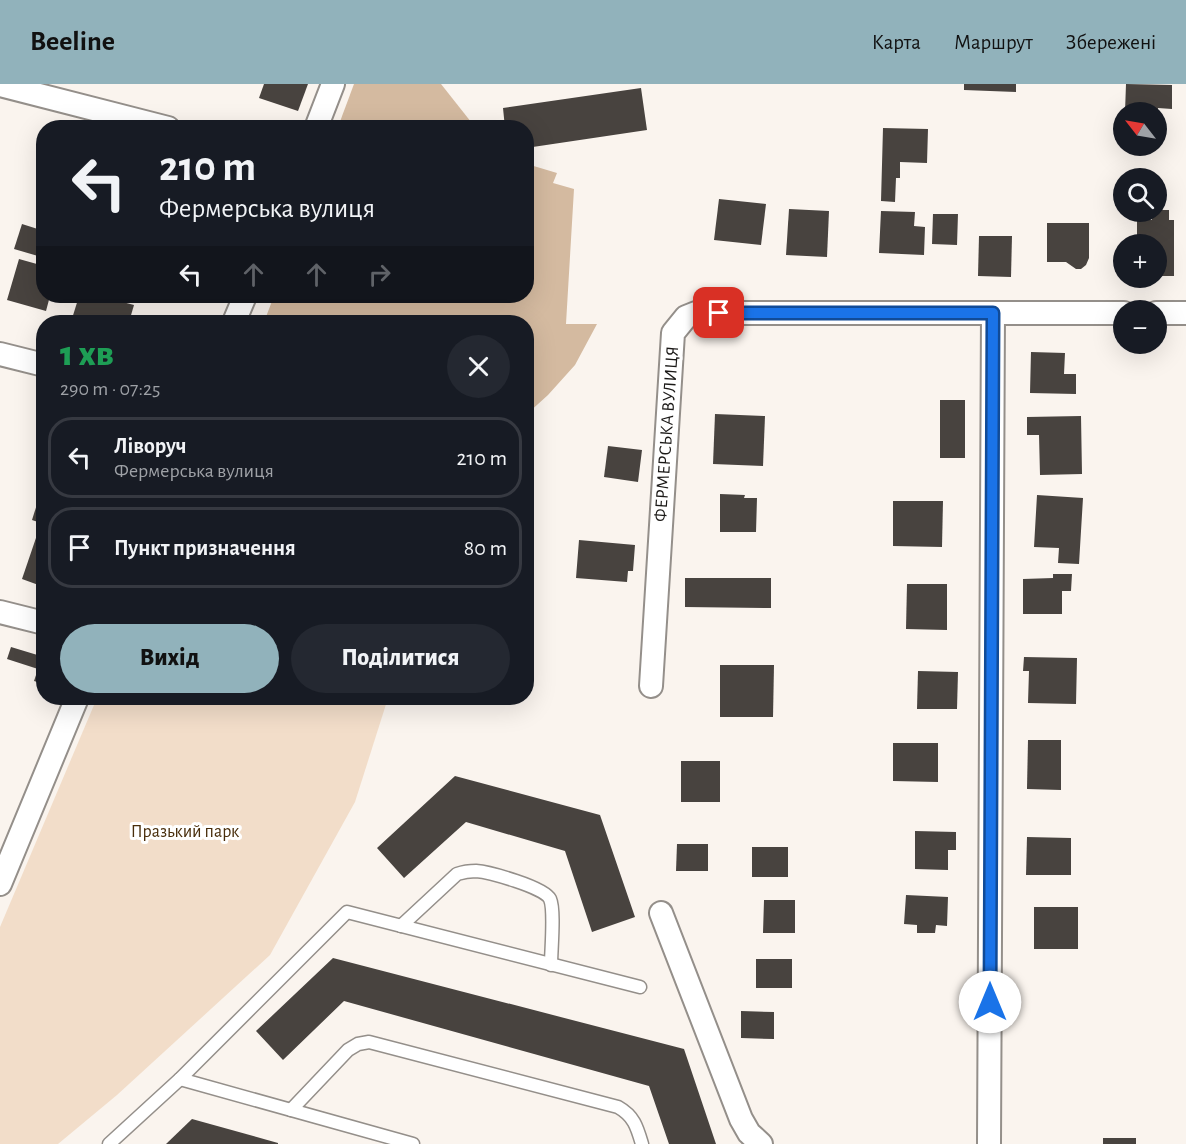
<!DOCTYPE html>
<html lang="uk">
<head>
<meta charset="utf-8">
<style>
  body { margin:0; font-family:"Alegreya Sans",sans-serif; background:#242831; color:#f1f3f6; height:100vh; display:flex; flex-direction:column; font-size:22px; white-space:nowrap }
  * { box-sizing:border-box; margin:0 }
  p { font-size:20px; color:#9ea1a6 }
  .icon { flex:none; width:33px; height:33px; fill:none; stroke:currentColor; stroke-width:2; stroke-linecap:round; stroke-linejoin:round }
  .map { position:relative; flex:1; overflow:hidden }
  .panel { position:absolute; left:36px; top:231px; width:498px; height:390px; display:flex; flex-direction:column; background:#171b24; border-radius:24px; box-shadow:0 6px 24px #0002 }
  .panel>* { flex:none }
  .top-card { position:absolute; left:36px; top:36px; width:498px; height:183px; border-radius:24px; box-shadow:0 6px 24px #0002; background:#171b24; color:#f1f3f6; overflow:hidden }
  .needle { width:39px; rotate:301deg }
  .controls { position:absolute; left:1113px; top:18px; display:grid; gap:12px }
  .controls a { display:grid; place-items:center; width:54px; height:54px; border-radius:50%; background:#171b24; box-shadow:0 6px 24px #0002; font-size:30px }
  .pin { position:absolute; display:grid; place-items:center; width:51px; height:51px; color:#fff; margin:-26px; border-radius:12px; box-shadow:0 3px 9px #0006 }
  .me { position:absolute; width:66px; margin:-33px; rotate:0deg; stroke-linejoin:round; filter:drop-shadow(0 0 4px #0008) }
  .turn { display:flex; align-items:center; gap:21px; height:126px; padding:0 24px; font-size:27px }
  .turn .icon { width:78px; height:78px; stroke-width:2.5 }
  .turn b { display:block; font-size:42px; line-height:51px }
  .lanes { display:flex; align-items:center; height:57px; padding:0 24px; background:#0003; justify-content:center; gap:30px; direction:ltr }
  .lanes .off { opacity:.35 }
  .round { display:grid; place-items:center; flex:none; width:63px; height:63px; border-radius:32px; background:#242831 }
  .summary { display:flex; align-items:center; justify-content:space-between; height:102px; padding:0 24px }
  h1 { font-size:36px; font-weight:800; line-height:45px; color:#1e9e55 }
  .cta { display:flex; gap:12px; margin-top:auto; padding:12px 24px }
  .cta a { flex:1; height:69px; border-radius:36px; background:#91b2bb; color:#111; font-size:24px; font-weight:800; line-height:69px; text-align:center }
  .cta a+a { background:#242831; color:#f1f3f6 }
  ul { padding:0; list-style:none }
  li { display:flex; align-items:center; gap:18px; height:81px; margin:0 12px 9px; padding:0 12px; border:3px solid #363941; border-radius:24px }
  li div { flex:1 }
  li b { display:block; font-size:22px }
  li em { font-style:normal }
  header { display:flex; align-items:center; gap:36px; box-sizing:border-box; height:84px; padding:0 30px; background:#91b2bb; color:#111 }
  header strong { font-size:28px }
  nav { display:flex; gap:33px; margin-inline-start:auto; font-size:21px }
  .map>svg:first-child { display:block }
  .green { fill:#f2ddc9 }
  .forest { fill:#d4baa0 }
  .building { fill:#48433f }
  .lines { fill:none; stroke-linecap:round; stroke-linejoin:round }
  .service-casing { stroke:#948f8a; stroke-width:15 }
  .minor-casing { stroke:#948f8a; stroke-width:26 }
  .service { stroke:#fff; stroke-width:12 }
  .minor { stroke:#fff; stroke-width:22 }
  .route-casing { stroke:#114b97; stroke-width:15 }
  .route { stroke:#1a73e8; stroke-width:10 }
  .labels { text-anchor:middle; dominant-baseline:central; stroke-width:6; stroke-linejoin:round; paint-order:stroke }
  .street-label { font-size:18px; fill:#1b1917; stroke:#fff }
  .park-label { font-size:18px; fill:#492e0c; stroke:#fff }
</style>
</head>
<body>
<header>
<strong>Beeline</strong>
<nav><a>Карта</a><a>Маршрут</a><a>Збережені</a></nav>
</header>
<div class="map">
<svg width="1186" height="1060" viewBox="0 0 1186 1060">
  <rect width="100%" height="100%" fill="#faf4ee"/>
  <path class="green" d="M97 614H388L355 718 270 871 117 1011 58 1060H0V843Z"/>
  <g class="forest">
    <path d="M354 0H441L475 43H338Z"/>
    <path d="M527 80 557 89 553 99 574 105 566 240H597L575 281 548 311 527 330 526 238H264L274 212H526Z"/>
  </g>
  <g class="building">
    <path d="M264 0H308L298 27 259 14Z"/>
    <path d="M964 0H1016V8L964 6Z"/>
    <path d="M1126 0 1172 1V25L1158 24V28H1125Z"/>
    <path d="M641 4 647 46 526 64V44H505L503 24Z"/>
    <path d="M883 44 928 45 927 79 900 78V94H896L895 118 881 117Z"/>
    <path d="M719 115 766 120 761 161 714 156Z"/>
    <path d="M789 125 829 127 827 173 786 171Z"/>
    <path d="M1156 126H1169V136H1174V192H1156V160H1137V136H1152V128H1156Z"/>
    <path d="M881 127 915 128 914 142 925 143 924 171 879 169Z"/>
    <path d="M933 130H958L957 161 932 160Z"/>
    <path d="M1047 139H1089V174L1086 181 1081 185H1076L1066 178H1047Z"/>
    <path d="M22 140 44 147V156L38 172 14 165Z"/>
    <path d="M979 152H1012L1011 193 978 192Z"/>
    <rect x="1121" y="161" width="3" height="31"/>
    <path d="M19 175 44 182V212H50L46 227 7 216Z"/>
    <path d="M79 212H100L134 221 129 238H71Z"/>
    <path d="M1031 268 1065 269 1064 290H1076V310L1030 309Z"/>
    <rect x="940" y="316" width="25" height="58"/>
    <path d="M715 330 765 332 763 382 713 380Z"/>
    <path d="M1081 332 1082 390 1040 391 1039 351H1027V333Z"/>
    <path d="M608 362 642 366 638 398 604 393Z"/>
    <path d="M720 410 745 411 744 414H757L756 448H720Z"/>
    <path d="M1037 411 1083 414 1079 480 1058 479 1059 464 1034 463Z"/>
    <path d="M38 417 44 418V440L32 436Z"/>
    <path d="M893 417H943L942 463 893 462Z"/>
    <path d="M38 448 44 450V503L22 495Z"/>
    <path d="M579 456 635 461 633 487H628L627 498 576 494Z"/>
    <path d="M1053 490H1072L1071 507H1062V530H1023V495L1053 494Z"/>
    <path d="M685 494H771V524L685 523Z"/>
    <path d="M907 500H947V546L906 545Z"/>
    <path d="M11 563 44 573V600L34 597 38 585 7 575Z"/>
    <path d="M1024 573 1077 574 1076 620 1028 619 1029 587H1023Z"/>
    <path d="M720 581H774L773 633H720Z"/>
    <path d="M918 587 958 588 957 625H917Z"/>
    <path d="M1028 656H1061V706L1027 705Z"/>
    <path d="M893 659H938V698L893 697Z"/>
    <rect x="681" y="677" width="39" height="41"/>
    <path d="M455 692 600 731 635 833 592 848 565 767 466 738 404 794 377 764Z"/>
    <path d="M915 747 956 748V766H948V786L915 785Z"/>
    <path d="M1027 753 1071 754V791H1026Z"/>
    <path d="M677 760H708V787H676Z"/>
    <rect x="752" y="763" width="36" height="30"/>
    <path d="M906 811 948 813 947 842 936 841 935 849H917V841L904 840Z"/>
    <path d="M764 816H795V849H763Z"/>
    <rect x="1034" y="823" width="44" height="42"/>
    <path d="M333 874 684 965 716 1060H669L649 1002 344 917 283 976 256 947Z"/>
    <rect x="756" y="875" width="36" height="29"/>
    <path d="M741 927 774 928V955L741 954Z"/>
    <path d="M192 1035 278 1059V1060H166Z"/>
    <rect x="1103" y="1054" width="33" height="6"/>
  </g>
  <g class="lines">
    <g class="service-casing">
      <g id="service">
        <path d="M401 842 457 790C463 788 469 787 476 787 489 788 544 803 550 815 555 826 551 866 551 881"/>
        <path d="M180 995 413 1060"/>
        <path d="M291 1026 348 966 358 960 369 958 618 1023C634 1032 637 1043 642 1060"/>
        <path d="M109 1060 180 995 347 828 640 903"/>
      </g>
    </g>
    <g class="minor-casing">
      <g id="minor">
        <path d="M0 1 168 44"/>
        <path d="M316 44 333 0"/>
        <path d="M1156 229H1186"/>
        <path d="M234 238 245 212"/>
        <path d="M0 270 44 281"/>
        <path d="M0 528 44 539"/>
        <path d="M651 602 673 249 686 233 696 229H1124"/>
        <path d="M0 800 77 614"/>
        <path d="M661 829 741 1035 749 1049 761 1060"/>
        <path d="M989 1060 993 229"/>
      </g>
    </g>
    <use href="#service" class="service"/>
    <use href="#minor" class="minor"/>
  </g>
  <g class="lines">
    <g class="route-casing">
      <path id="route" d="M719 229H993L990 918"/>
    </g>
    <use href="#route" class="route"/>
  </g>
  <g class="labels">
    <g class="street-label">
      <text transform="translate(667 350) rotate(-86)">ФЕРМЕРСЬКА ВУЛИЦЯ</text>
    </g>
    <g class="park-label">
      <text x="185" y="748">Празький парк</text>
    </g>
  </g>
</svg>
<div class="controls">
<a><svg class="needle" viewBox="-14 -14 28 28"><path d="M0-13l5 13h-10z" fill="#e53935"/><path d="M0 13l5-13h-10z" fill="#9ea1a6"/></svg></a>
<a><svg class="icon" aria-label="search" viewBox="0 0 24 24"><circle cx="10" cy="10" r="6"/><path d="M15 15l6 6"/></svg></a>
<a>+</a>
<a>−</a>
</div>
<div class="pin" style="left:719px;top:229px;background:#d93025"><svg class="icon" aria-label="arrive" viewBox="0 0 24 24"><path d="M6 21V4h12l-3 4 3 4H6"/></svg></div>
<svg class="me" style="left:990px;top:918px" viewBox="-20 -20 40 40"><circle r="19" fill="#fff"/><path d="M0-13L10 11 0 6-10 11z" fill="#1a73e8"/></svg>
<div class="top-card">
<div class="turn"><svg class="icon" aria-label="left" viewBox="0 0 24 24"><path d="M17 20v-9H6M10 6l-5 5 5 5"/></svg><div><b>210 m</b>Фермерська вулиця</div></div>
<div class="lanes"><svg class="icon" aria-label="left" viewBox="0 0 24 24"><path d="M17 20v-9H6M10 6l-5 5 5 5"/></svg><svg class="icon off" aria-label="ahead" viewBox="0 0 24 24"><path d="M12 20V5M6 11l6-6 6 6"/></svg><svg class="icon off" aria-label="ahead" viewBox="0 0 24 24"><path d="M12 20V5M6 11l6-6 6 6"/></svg><svg class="icon off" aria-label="right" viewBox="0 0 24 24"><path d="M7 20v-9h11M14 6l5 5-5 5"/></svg></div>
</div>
<section class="panel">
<div class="summary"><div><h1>1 хв</h1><p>290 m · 07:25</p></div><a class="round"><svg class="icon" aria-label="close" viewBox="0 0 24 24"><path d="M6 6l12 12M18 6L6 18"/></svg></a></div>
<ul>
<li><svg class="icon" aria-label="left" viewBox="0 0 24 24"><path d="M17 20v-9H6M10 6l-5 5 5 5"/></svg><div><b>Ліворуч</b><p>Фермерська вулиця</p></div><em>210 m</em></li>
<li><svg class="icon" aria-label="arrive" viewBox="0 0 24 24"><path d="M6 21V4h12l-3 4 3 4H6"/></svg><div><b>Пункт призначення</b></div><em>80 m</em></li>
</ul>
<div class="cta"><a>Вихід</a><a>Поділитися</a></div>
</section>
</div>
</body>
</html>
